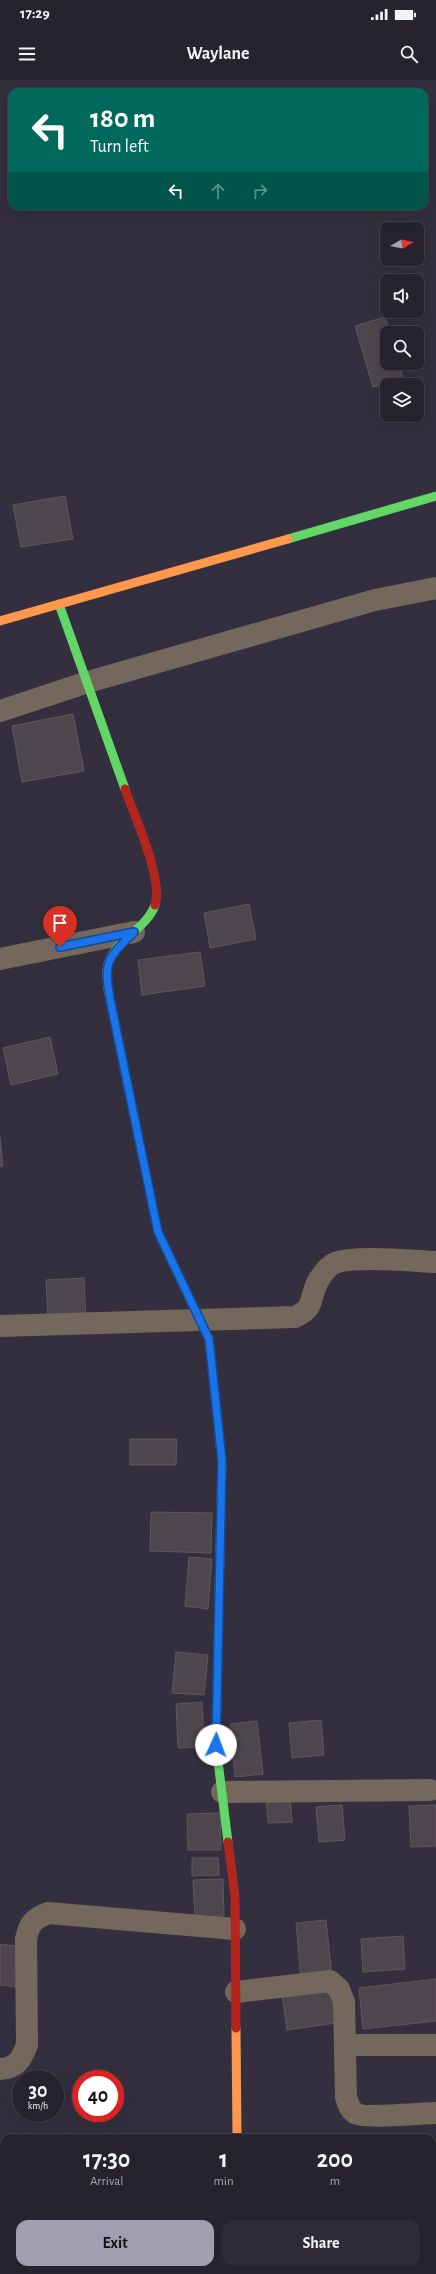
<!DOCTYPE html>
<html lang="en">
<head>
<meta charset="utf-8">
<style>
  body { margin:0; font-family:"Alegreya Sans",sans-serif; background:#2f2b36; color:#f1f3f6; height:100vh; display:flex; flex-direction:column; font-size:15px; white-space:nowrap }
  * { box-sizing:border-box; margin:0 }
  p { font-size:13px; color:#a4a4aa }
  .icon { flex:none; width:22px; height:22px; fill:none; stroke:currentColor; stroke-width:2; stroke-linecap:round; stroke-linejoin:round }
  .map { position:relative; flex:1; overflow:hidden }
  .sheet { position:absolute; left:0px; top:2054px; width:436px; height:140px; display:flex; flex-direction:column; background:#27232e; border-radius:12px 12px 0 0; box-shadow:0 4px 16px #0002,0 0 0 1px #43404a }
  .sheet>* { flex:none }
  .hud { position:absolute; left:8px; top:8px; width:420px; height:122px; border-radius:12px; box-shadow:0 4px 16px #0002,0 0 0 1px #43404a; background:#00695c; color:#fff; overflow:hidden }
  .needle { width:26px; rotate:81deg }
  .controls { position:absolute; left:380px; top:142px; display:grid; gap:8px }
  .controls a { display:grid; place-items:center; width:44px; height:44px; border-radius:8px; background:#27232e; box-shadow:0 4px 16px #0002,0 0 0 1px #43404a; font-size:20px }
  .speed { position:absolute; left:12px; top:1990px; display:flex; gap:8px; font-size:20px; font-weight:700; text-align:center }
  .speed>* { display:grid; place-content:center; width:52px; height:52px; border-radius:50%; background:#27232e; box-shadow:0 4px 16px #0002,0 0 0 1px #43404a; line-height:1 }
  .speed small { font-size:10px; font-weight:400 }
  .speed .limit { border:6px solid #d22; background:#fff; color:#111 }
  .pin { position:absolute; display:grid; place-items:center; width:34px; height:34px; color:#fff; margin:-41px -17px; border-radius:50% 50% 50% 0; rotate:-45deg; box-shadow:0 0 4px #0007 }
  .pin .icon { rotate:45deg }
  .me { position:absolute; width:44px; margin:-22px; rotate:2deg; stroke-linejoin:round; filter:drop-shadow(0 0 3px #0008) }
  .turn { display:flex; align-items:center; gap:14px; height:84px; padding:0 16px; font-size:18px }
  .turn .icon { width:52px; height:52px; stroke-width:2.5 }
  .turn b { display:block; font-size:28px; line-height:34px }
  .lanes { display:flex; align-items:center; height:38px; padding:0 16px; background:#0003; justify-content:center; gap:20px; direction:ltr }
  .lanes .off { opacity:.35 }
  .eta { display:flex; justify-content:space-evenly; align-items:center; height:68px; text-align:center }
  .eta b { font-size:24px; font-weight:700; line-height:28px }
  .button { display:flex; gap:8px; margin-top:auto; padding:8px 16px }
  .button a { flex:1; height:46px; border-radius:12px; background:#a39eaf; color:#111; font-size:16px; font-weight:700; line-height:46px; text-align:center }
  .button a+a { background:#2f2b36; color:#f1f3f6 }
  .status { display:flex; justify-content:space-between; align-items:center; height:28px; padding:0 20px; background:#27232e; direction:ltr }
  .status svg { height:11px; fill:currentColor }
  header { display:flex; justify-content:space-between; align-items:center; height:52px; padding:0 16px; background:#27232e; font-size:18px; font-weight:700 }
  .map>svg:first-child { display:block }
  .building { fill:#4e464d; stroke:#5e575c }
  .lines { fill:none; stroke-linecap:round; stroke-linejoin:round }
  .street { stroke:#73685b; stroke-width:22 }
  .fast { stroke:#63d668; stroke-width:9 }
  .slow { stroke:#ff974d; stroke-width:9 }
  .jam { stroke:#b3261e; stroke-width:9 }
  .route-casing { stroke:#114b97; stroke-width:10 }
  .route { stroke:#1a73e8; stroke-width:7 }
</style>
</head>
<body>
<div class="status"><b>17:29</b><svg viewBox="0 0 49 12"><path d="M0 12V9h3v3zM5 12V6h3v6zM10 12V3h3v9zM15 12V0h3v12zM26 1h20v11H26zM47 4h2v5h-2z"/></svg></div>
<header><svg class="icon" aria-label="menu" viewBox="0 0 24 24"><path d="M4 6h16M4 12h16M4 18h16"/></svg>Waylane<svg class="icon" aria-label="search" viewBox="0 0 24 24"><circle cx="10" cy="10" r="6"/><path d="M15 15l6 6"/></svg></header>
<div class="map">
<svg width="436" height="2194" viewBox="0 0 436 2194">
  <rect width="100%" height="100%" fill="#342f3e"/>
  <g class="building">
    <path d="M385 237 390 253H387V283H399L403 298 373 307 355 246Z"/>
    <path d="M65 416 73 459 21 467 13 425Z"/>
    <path d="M73 634 84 691 22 702 12 646Z"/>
    <path d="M249 824 256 859 210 868 204 833Z"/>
    <path d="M200 872 205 906 142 915 138 880Z"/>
    <path d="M50 957 58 994 11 1005 3 968Z"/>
    <path d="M0 1057 3 1086H0Z"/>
    <path d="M84 1198 86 1240 48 1241 46 1200Z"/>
    <path d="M130 1359H177L176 1385H130Z"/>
    <path d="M151 1432 212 1433 211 1473 150 1471Z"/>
    <path d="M189 1477 212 1479 208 1529 185 1526Z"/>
    <path d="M176 1572 208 1575 204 1615 172 1613Z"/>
    <path d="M202 1622 204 1667 178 1668 176 1624Z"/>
    <path d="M321 1640 324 1675 292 1678 289 1643Z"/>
    <path d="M257 1641 263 1694 235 1697 230 1644Z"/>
    <path d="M290 1714 292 1742 268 1743 266 1716Z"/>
    <path d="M342 1725 345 1760 319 1762 316 1727Z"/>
    <path d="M436 1725V1766L411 1767 409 1726Z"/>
    <path d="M220 1733 221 1770H188L187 1734Z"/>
    <path d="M192 1778H218L219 1795 192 1796Z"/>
    <path d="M223 1799 224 1836 195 1837 193 1800Z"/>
    <path d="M326 1840 332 1897 301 1899 296 1843Z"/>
    <path d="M403 1856 405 1889 363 1892 361 1859Z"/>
    <path d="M0 1864 23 1867 18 1907 0 1905Z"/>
    <path d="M436 1899V1941L363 1949 359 1908Z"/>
    <path d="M331 1907 336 1943 287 1950 282 1915Z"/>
    <path d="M256 2055 298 2057V2058H256Z"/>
  </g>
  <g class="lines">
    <g class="street">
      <path d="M0 631 88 602 375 520 436 508"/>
      <path d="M0 879 134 852"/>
      <path d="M0 1246 295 1237C315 1228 309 1220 317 1203 321 1196 327 1186 335 1183 355 1175 412 1181 436 1182"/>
      <path d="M222 1712 430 1710"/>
      <path d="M236 1912 330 1901 339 1909 344 1922 346 2017C348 2023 349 2029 355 2033 363 2039 422 2033 436 2033"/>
      <path d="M345 1965H436"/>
      <path d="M0 1989C17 1988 21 1980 27 1965L26 1859C29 1844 33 1839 48 1833L235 1849"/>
      <path d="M351 2194V2190"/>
    </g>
    <g class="fast">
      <path d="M288 459 436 416"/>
      <path d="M59 524 125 709"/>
      <path d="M142 1075 108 909C108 903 106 896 107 890 110 861 146 851 155 825"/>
      <path d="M220 1470 216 1665 228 1762"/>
    </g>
    <g class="slow">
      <path d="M0 541 288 459"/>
      <path d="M197 1235 209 1259 222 1381 220 1470"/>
      <path d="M236 1948 237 2058"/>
    </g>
    <g class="jam">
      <path d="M125 709C134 735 164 800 155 825"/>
      <path d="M142 1075 158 1152 197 1235"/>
      <path d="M228 1762 235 1816 236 1948"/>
    </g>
  </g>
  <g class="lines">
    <g class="route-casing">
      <path id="route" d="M60 867 134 852C104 881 104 884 111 924L158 1152 209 1259 222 1381 216 1665"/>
    </g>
    <use href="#route" class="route"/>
  </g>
</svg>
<div class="controls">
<a><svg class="needle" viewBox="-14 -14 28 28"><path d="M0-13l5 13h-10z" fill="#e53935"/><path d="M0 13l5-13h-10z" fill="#a4a4aa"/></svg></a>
<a><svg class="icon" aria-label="sound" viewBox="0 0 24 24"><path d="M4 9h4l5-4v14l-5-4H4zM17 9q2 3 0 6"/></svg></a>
<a><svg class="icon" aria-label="search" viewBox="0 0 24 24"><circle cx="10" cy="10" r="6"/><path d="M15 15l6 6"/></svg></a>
<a><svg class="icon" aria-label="layers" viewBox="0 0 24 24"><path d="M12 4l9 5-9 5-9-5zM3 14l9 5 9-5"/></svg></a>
</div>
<div class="speed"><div>30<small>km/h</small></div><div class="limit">40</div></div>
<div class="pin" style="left:60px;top:867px;background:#d93025"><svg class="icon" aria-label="arrive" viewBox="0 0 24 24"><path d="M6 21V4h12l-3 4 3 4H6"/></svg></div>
<svg class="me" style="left:216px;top:1665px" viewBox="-20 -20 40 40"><circle r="19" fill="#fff"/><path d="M0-13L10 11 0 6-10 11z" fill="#1a73e8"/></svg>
<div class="hud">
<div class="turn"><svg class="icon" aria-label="left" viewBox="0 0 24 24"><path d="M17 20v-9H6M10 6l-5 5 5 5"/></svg><div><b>180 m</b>Turn left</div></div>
<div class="lanes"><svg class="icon" aria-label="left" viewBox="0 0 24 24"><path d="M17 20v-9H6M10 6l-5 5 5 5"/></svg><svg class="icon off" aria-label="ahead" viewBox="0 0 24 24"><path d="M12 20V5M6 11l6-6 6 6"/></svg><svg class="icon off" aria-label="right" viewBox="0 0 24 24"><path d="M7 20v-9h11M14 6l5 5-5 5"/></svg></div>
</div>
<section class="sheet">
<div class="eta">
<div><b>17:30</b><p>Arrival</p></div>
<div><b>1</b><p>min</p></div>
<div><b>200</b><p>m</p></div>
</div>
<div class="button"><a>Exit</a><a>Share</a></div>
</section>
</div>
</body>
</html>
